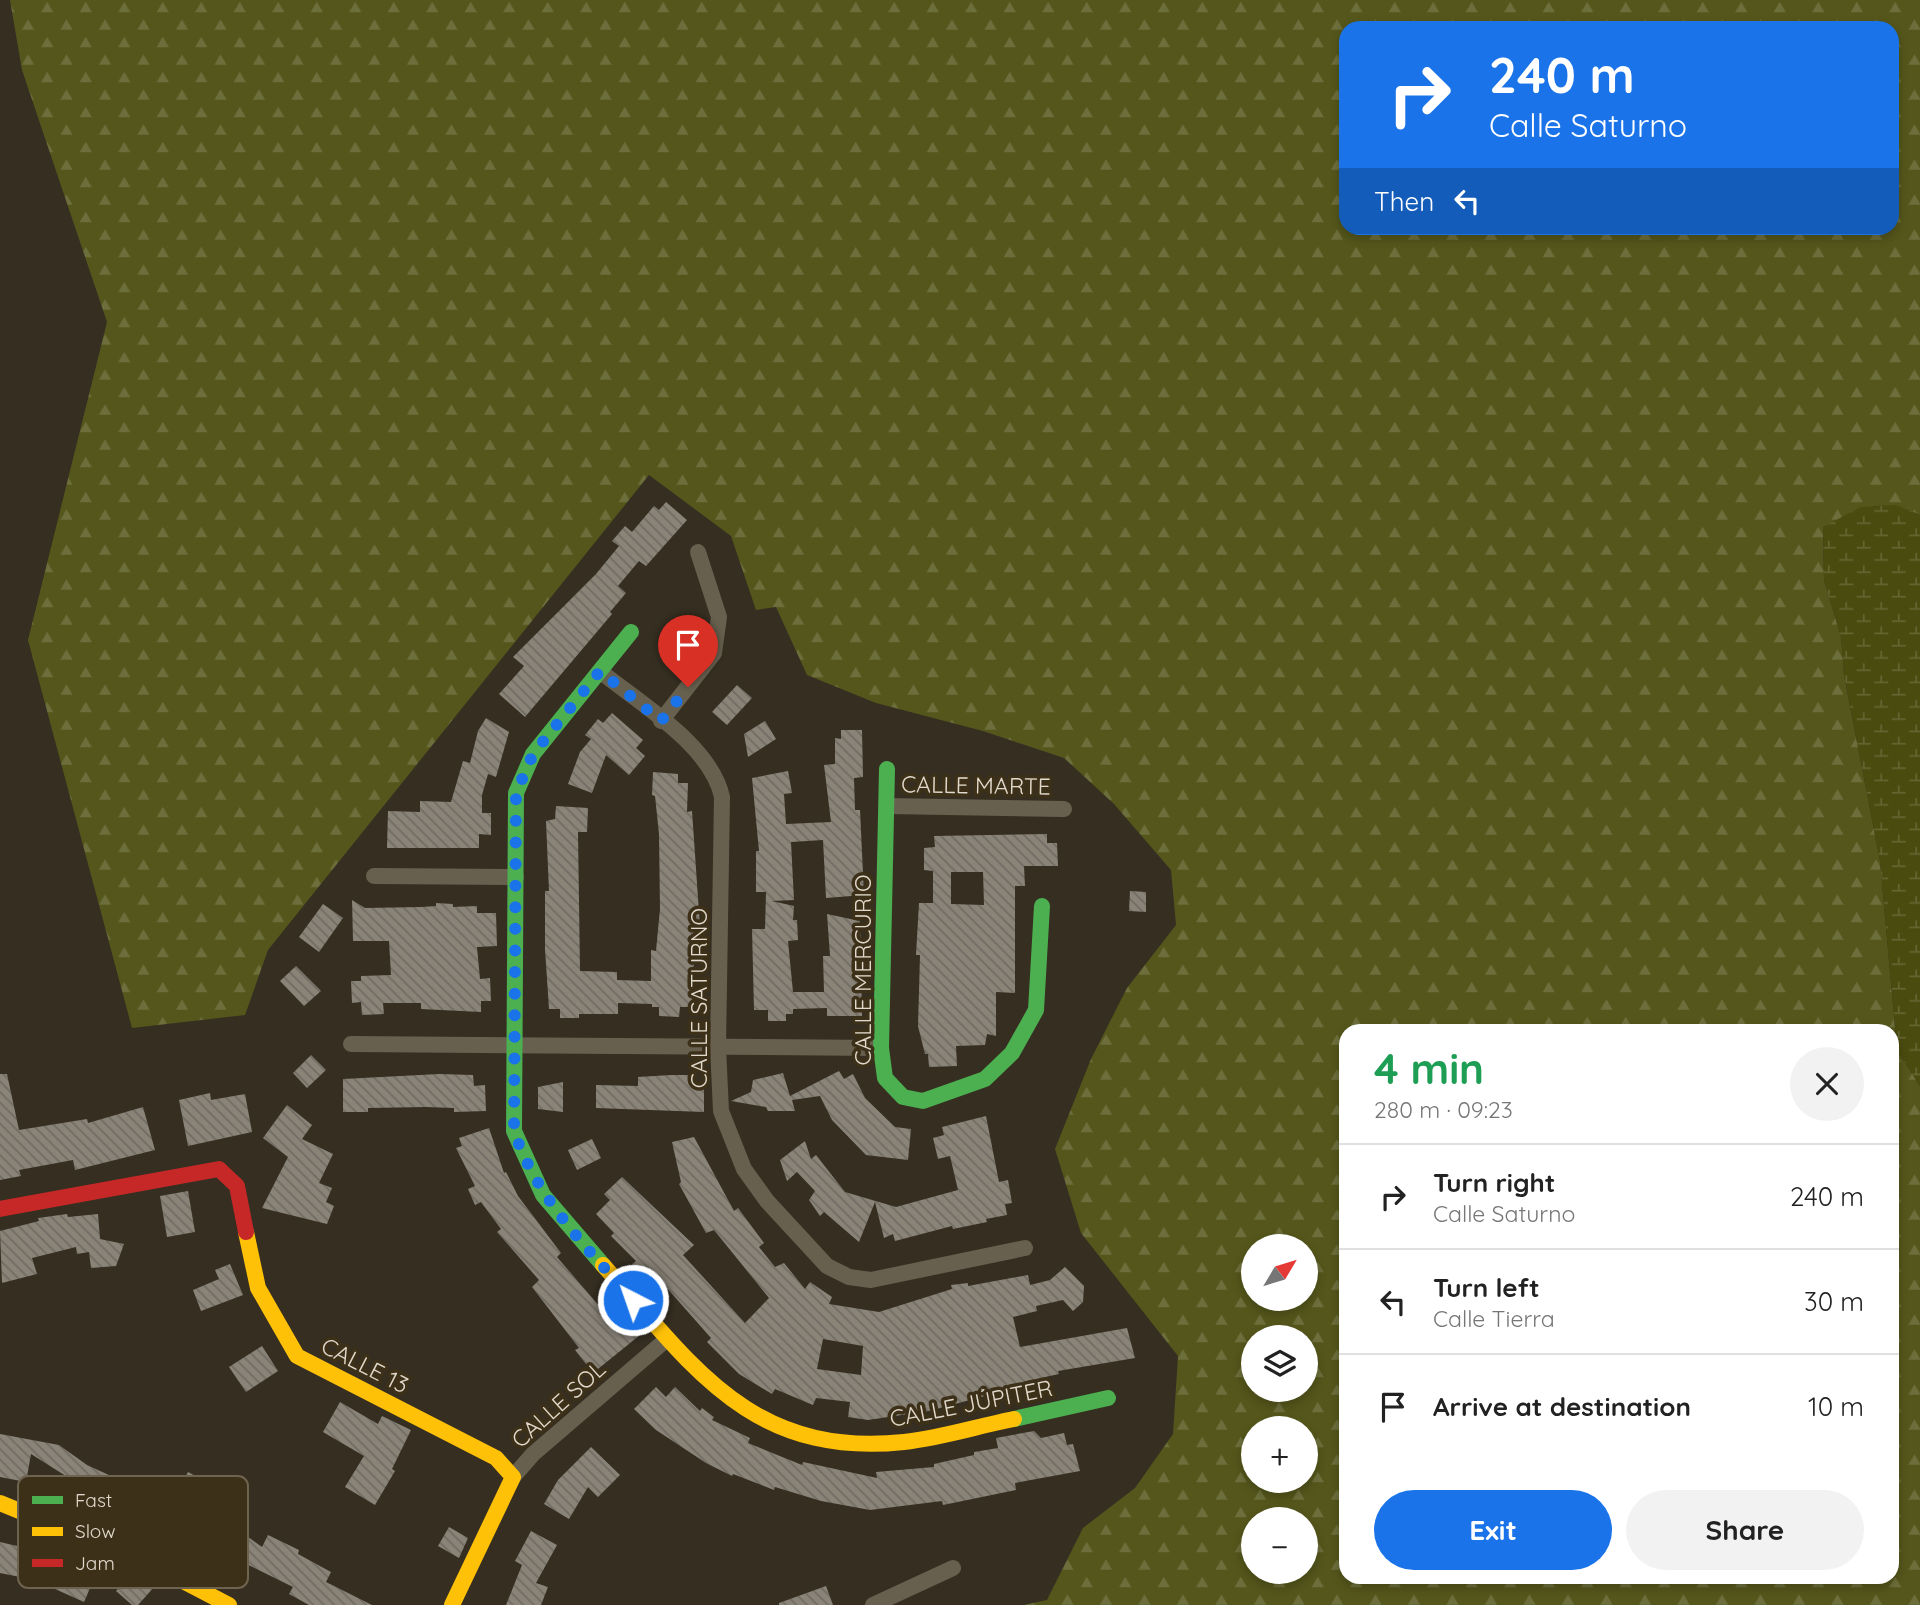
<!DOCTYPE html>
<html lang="en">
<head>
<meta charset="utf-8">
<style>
  body { margin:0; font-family:Quicksand,sans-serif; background:#f2f2f2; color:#222; height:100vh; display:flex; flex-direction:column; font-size:26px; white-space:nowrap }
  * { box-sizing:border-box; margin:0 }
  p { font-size:23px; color:#767676 }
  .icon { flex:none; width:38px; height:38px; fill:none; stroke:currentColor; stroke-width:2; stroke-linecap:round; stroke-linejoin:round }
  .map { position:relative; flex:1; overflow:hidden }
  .panel { position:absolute; left:1339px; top:1024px; width:560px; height:560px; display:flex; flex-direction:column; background:#fff; border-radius:21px; box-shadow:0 4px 10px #0003 }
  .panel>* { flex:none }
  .hud { position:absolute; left:1339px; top:21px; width:560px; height:214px; border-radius:21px; box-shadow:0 4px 10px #0003; background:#1a73e8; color:#fff; overflow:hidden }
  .needle { width:46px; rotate:52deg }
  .buttons { position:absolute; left:1241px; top:1234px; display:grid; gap:14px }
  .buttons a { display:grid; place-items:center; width:77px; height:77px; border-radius:50%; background:#fff; box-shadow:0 4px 10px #0003; font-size:35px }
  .pin { position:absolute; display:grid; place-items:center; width:60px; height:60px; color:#fff; margin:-72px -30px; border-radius:50% 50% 50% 0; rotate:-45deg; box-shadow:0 0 7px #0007 }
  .pin .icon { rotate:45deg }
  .me { position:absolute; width:77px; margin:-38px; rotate:319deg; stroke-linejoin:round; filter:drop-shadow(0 0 5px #0008) }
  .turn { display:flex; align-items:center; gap:24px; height:147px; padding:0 35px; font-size:32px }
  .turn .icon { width:91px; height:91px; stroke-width:2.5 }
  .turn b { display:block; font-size:49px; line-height:60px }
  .then { display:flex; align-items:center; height:66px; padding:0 35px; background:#0003; gap:14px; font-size:26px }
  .round { display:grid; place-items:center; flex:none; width:74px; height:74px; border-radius:37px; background:#f2f2f2 }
  .summary { display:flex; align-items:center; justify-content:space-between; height:119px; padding:0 35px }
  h1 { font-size:42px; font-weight:700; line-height:52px; color:#1e9e55 }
  .action { display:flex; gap:14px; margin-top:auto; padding:14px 35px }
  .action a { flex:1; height:80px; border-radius:42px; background:#1a73e8; color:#fff; font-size:28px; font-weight:700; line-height:80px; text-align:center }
  .action a+a { background:#f2f2f2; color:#222 }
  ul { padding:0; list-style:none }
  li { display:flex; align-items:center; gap:21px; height:105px; padding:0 35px; border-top:2px solid #e0e0e0 }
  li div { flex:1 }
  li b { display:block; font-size:26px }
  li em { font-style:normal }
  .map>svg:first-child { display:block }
  .forest { fill:url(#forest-firs); fill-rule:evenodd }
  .wetland { fill:url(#wetland-marsh) }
  .building { fill:url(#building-back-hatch); fill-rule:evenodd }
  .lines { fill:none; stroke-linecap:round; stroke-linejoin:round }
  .street { stroke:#67604f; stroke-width:16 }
  .fast { stroke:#4caf50; stroke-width:16 }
  .slow { stroke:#ffc107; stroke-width:16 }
  .jam { stroke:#c62828; stroke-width:16 }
  .route { stroke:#1a73e8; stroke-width:12; stroke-dasharray:0 21.6 }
  .labels { text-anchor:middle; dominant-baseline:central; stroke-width:7; stroke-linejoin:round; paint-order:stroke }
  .street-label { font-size:23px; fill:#e1d9cb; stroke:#3d3019 }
  .key { fill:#3d3019; stroke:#6e634e; stroke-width:2 }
  .key-label { font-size:19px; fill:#e1d9cb }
</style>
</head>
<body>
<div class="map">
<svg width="1920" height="1605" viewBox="0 0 1920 1605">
  <defs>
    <pattern id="forest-firs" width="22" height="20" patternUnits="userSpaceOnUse" patternTransform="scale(1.75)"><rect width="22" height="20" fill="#54561b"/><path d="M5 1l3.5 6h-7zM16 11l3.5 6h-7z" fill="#6c6e3b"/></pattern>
    <pattern id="wetland-marsh" width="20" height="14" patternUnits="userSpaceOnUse" patternTransform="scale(1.75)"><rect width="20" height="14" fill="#4a4b0f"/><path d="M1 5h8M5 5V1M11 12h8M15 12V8" fill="none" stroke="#646431"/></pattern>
    <pattern id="building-back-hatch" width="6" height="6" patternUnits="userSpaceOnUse" patternTransform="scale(1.75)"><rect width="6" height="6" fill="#898378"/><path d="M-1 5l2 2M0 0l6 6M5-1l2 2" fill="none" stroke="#716c63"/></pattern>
  </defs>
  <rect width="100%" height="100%" fill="#352e21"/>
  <path class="forest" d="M10 0H1920V515C1879 497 1860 507 1823 528L1824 580 1841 637 1844 675 1880 861 1897 1050 1920 1086V1605H1024L1047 1600 1083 1528 1135 1488 1173 1434 1178 1356 1081 1233 1055 1149 1091 1059 1127 988 1176 925 1171 870 1114 804 1064 758 983 731 876 703 807 675 776 607 756 610 731 536 649 475 268 950 245 1015 132 1028 28 640 107 322 22 70ZM1346 28H1892V228H1346ZM1346 1031H1892V1577H1346ZM1253 1246H1306V1298H1253ZM1253 1337H1306V1390H1253ZM1253 1428H1306V1480H1253ZM1253 1519H1306V1572H1253Z"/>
  <path class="wetland" d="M1896 505 1920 515V1086L1897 1050 1880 861 1844 675 1841 637 1824 580 1823 527 1861 507Z"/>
  <g class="building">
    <path d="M666 502 687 520 646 566 639 561 618 586 626 593 610 612 612 614 525 717 499 694 524 666 513 657 596 574 619 546 612 541 625 526 632 532 654 506 659 510Z"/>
    <path d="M737 685 752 698 727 725 712 712Z"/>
    <path d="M612 713 643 740 636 748 645 756 629 775 606 755 592 793 568 784 580 752 591 739 585 735 598 719 603 723Z"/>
    <path d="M486 718 509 732 496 777 488 774 482 795V813H491V835L479 834V848H387L388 811 420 812V801L451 802 463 761 470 763 478 731Z"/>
    <path d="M765 721 776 739 748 757 744 734Z"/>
    <path d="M841 730H862L863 777 854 778 855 810H860L864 895 826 898 823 840 791 842 794 900 772 901 794 906 793 920H797L798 940 788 941 793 992H824L823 956H830L827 914 860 921 862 1016H827V1008L793 1009V1014H786V1021H768V1010H754L752 929H765L766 892H756V851H759L752 778 788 771 792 793 784 794 786 824 831 822 824 765 835 764V738L841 739Z"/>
    <path d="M653 772 678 774V783H688L687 812 692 811 701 941 695 940 692 1007H680L679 1017 659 1016V1007H652V1004L618 1003V1014H579V1018H560V1009H549L545 949V891H549L546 821 555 819 556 806 588 808 587 832H578L580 971 617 972V980L651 981V950L656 951 660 909 659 834 655 796 652 795Z"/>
    <path d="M1047 834V843H1057L1058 866H1024L1025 886H1015V993L996 992V1036L987 1034 985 1045 956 1046 957 1066 929 1067 928 1054H925L918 1026 920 955H916L919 903H933V871L924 870V848L935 847 934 836ZM951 872H983L984 905 951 904Z"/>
    <path d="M1130 891 1146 892V912L1129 911Z"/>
    <path d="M352 900 365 908 422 907 436 906V903L453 904V907L477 906V913H496L497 946 477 947 480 979 490 978 491 1001H481V1012L421 1009V1003H383L384 1014 362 1015 361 1002 352 1003 351 981H361V976L391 975 389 941H353Z"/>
    <path d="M323 904 343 918 319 952 299 937Z"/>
    <path d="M296 966 321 991 304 1006 280 981Z"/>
    <path d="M311 1055 326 1070 307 1088 293 1073Z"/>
    <path d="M839 1071 844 1079 853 1074 865 1098 895 1127 911 1129 908 1160 866 1155 832 1120 820 1096 792 1100 795 1111H768L766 1107 731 1101 751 1092 753 1080 783 1073 790 1096Z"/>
    <path d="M0 1074H7L19 1130 87 1119 88 1123 143 1107 155 1150 75 1170 73 1160 19 1170 21 1176 0 1180Z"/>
    <path d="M439 1074 473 1075 474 1086 485 1085 486 1111 454 1112V1108L426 1107 368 1108V1112H343V1079Z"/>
    <path d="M671 1075H694V1086H704V1112L596 1108V1085L638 1086V1077Z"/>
    <path d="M563 1082V1112L538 1109V1087Z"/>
    <path d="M210 1093 211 1100 245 1094 252 1132 188 1146 179 1100Z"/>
    <path d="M287 1105 312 1125 302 1139 333 1154 319 1183 332 1188 326 1202 334 1206 327 1224 262 1208 288 1157 263 1138Z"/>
    <path d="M986 1116 999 1182 1008 1180 1012 1203 1005 1204 1007 1215 986 1219 987 1222 953 1229 952 1226 895 1241 893 1234 884 1238 875 1202 859 1242 824 1212 820 1216 809 1200 815 1191 797 1172 787 1181 780 1160 805 1141 811 1159 816 1155 845 1192 896 1207 958 1190 950 1156 938 1159 933 1138 944 1135 942 1127Z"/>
    <path d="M489 1128 504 1173 506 1172 518 1196 561 1253 557 1257 612 1321 618 1326 627 1318 640 1335 593 1373 575 1350 579 1348 532 1287 539 1280 497 1232 501 1229 481 1202 475 1205 468 1189 475 1186 456 1148 462 1146 459 1138Z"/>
    <path d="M694 1137 734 1211 738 1208 764 1243 759 1247 775 1267 784 1263 805 1289 810 1282 832 1297 829 1304 879 1312 952 1289 951 1285 968 1283V1286L1028 1275 1030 1285 1050 1280 1065 1267 1084 1286 1083 1302 1073 1311 1063 1300 1036 1306 1037 1311 1013 1317 1020 1347 1127 1328 1135 1358 1058 1371 1059 1374 1027 1381 1029 1389 996 1393 929 1411 868 1420 848 1417 850 1402 816 1398 813 1405 775 1389 772 1394 739 1374 707 1342 711 1338 658 1278 652 1284 632 1264 636 1261 611 1236 614 1233 596 1214 610 1200 604 1194 622 1177 694 1245 683 1255 745 1323 769 1298 714 1230 706 1233 679 1184 681 1182 672 1142ZM823 1339 863 1346 861 1375 817 1369Z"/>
    <path d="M592 1139 601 1158 577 1170 568 1150Z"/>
    <path d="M188 1191 195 1232 167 1237 160 1196Z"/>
    <path d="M67 1214 68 1217 98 1214 100 1239 124 1244 116 1266 91 1268 89 1252 77 1254 76 1247 32 1258 37 1274 2 1283 0 1231 39 1221 38 1218Z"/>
    <path d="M230 1264 243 1295 201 1311 193 1290 219 1279 215 1270Z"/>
    <path d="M262 1346 278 1371 246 1392 229 1367Z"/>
    <path d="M656 1387 666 1397 675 1387 700 1411 702 1408 714 1417 712 1420 750 1438 748 1443 802 1465 803 1462 877 1478 876 1472 934 1467V1464L974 1455V1452L998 1448 996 1438 1034 1431 1041 1438 1064 1433 1067 1445 1073 1444 1080 1471 1015 1483 1016 1490 943 1505 942 1501 870 1510 821 1501 775 1487 774 1490 733 1474 732 1476 706 1463 656 1430 634 1409Z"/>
    <path d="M340 1402 378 1424 382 1416 411 1430 392 1469 395 1471 375 1505 345 1487 364 1456 323 1432Z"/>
    <path d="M0 1434 59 1445 87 1465 120 1480 114 1494 165 1516 188 1472 225 1491 214 1512 262 1547 268 1535 299 1550 298 1554 331 1572 326 1582 372 1605H309L289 1594 293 1587 232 1557 202 1535 188 1561 131 1531 128 1536 79 1515 85 1502 63 1488 69 1478 31 1454 26 1482 0 1477Z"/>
    <path d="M591 1447 620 1475 598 1497 588 1487 569 1519 544 1504 558 1480Z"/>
    <path d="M449 1527 468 1538 459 1558 438 1546Z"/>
    <path d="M531 1531 557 1545 536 1583 548 1587 541 1605H506L522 1565 515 1561Z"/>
    <path d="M40 1536 101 1563 84 1602 55 1589 57 1583 22 1567 20 1577 0 1573V1542L34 1550Z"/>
    <path d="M133 1572 155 1586 138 1605H132L116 1591Z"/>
    <path d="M826 1586 833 1605H779V1603Z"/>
  </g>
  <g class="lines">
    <g class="street">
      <path d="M600 671C639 703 711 745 722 797L718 1047 721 1111 744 1169 767 1201 827 1266 849 1277 871 1280 1025 1248"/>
      <path d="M661 721 714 653 719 617 698 552"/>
      <path d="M887 806 1064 809"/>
      <path d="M374 876 516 877"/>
      <path d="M351 1044 881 1048"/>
      <path d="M513 1477 533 1454 667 1339"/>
      <path d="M873 1605 953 1568"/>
    </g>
    <g class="fast">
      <path d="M887 769 881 1048 885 1078 903 1097 923 1101 985 1079 1012 1053 1036 1010 1042 906"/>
      <path d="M603 1265 543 1195 514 1131 516 793 533 754 631 632"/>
      <path d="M1014 1419 1108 1398"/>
    </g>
    <g class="slow">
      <path d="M246 1232 258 1288 297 1356 496 1458 513 1477 452 1605"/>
      <path d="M603 1265C693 1366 751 1458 904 1442 941 1438 978 1426 1014 1419"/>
      <path d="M0 1503 154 1566 229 1605"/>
    </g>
    <path class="jam" d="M0 1209 219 1169 237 1186 246 1232"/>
  </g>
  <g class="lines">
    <path class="route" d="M633 1300C587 1248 537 1199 514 1131L516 793 533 754 600 671 661 721 688 687"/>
  </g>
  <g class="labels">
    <g class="street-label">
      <text transform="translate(976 785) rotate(1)">CALLE MARTE</text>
      <text transform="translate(862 970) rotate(-90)">CALLE MERCURIO</text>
      <text transform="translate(698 998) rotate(-90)">CALLE SATURNO</text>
      <text transform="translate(365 1365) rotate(27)">CALLE 13</text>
      <text transform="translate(971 1403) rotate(-11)">CALLE JÚPITER</text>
      <text transform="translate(558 1404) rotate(-42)">CALLE SOL</text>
    </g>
  </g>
  <rect x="18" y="1476" width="230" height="112" rx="10" class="key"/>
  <rect x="32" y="1496" width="31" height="8" fill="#4caf50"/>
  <rect x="32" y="1527" width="31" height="9" fill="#ffc107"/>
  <rect x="32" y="1559" width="31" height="8" fill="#c62828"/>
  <g class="key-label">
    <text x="75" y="1507">Fast</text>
    <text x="75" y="1538">Slow</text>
    <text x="75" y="1570">Jam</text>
  </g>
</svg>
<div class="buttons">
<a><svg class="needle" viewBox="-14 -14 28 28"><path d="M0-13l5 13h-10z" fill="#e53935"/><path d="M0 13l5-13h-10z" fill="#767676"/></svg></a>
<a><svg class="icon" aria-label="layers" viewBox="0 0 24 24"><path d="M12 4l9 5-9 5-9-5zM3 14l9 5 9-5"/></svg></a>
<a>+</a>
<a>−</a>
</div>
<div class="pin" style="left:688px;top:687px;background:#d93025"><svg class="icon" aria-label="arrive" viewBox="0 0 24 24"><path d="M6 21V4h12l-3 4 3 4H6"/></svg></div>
<svg class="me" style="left:633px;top:1300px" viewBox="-20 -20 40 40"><circle r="17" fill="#1a73e8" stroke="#fff" stroke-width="3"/><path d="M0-11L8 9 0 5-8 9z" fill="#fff"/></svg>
<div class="hud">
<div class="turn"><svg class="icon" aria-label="right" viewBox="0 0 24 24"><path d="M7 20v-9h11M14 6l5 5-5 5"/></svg><div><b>240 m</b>Calle Saturno</div></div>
<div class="then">Then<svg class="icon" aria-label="left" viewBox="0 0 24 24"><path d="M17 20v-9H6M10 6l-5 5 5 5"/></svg></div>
</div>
<section class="panel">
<div class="summary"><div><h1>4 min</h1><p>280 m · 09:23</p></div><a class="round"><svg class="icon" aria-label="close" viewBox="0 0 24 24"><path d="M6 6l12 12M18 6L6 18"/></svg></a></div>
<ul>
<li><svg class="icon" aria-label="right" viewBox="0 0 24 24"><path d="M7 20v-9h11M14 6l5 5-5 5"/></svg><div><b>Turn right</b><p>Calle Saturno</p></div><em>240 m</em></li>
<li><svg class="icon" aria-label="left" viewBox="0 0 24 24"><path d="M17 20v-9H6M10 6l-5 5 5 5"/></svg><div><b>Turn left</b><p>Calle Tierra</p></div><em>30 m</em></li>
<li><svg class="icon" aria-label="arrive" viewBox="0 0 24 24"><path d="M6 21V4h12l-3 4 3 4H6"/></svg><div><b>Arrive at destination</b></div><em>10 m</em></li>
</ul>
<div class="action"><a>Exit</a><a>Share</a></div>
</section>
</div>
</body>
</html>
